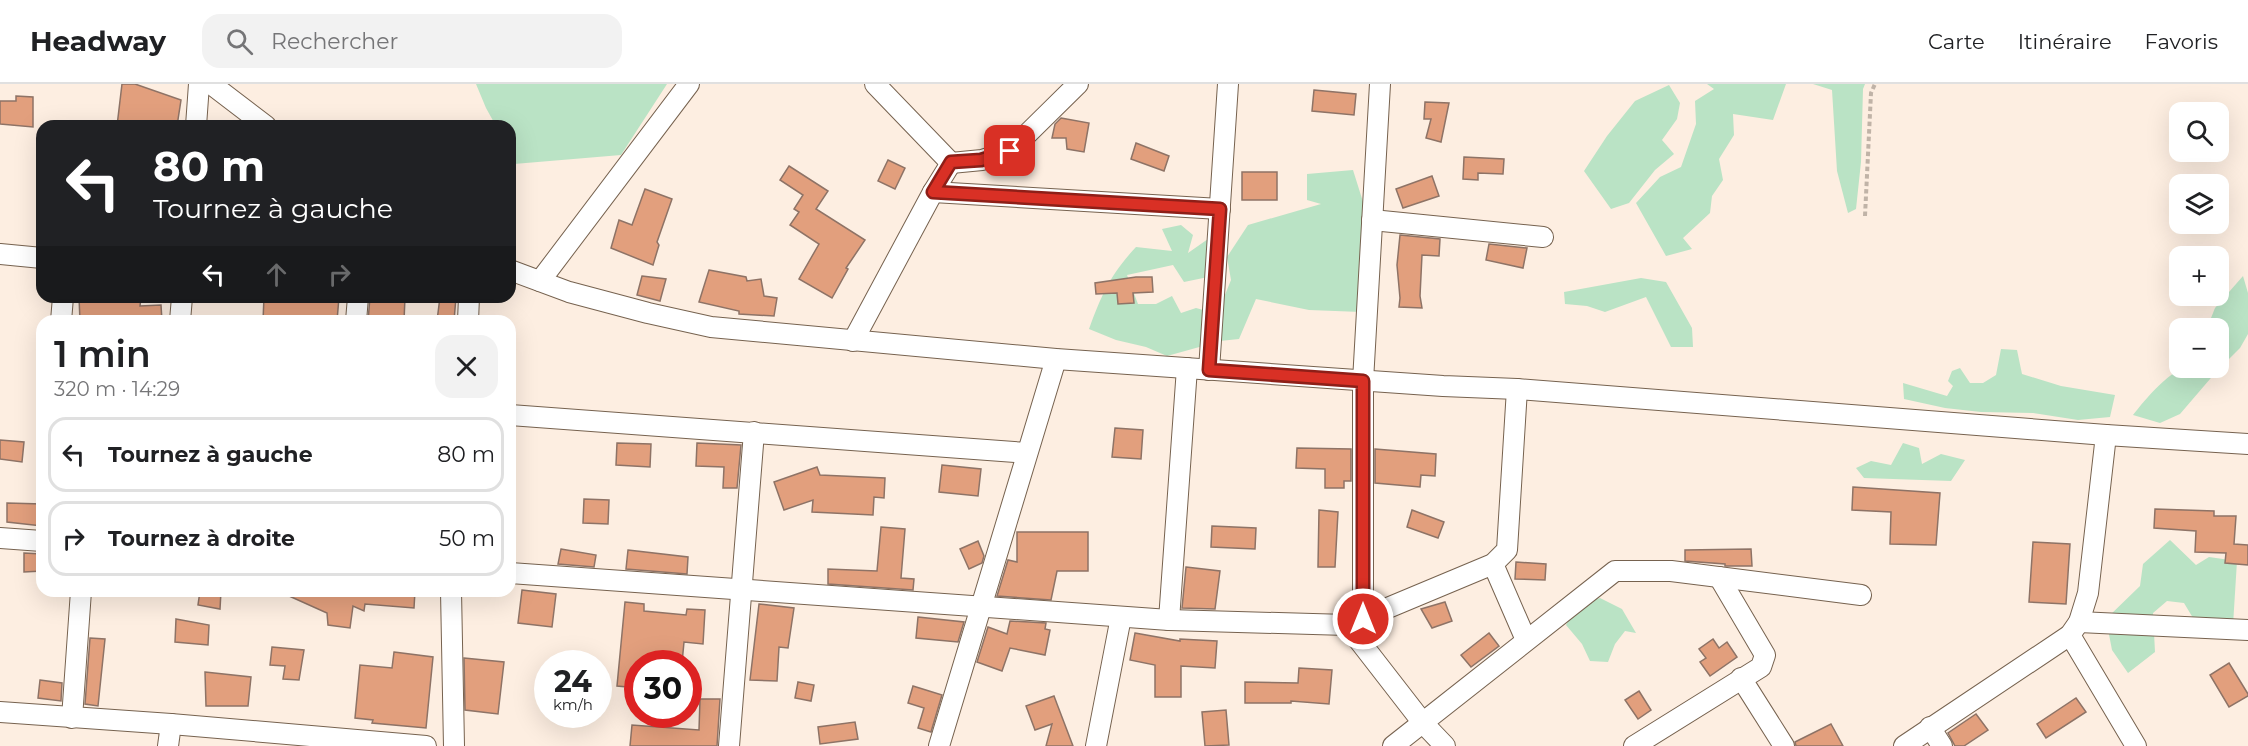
<!DOCTYPE html>
<html lang="fr">
<head>
<meta charset="utf-8">
<style>
  body { margin:0; font-family:Montserrat,sans-serif; background:#f2f2f2; color:#202124; height:100vh; display:flex; flex-direction:column; font-size:22px; white-space:nowrap }
  * { box-sizing:border-box; margin:0 }
  p { font-size:20px; color:#757577 }
  .icon { flex:none; width:33px; height:33px; fill:none; stroke:currentColor; stroke-width:2; stroke-linecap:round; stroke-linejoin:round }
  .map { position:relative; flex:1; overflow:hidden }
  .panel { position:absolute; left:36px; top:231px; width:480px; height:282px; display:flex; flex-direction:column; background:#fff; border-radius:18px; box-shadow:0 6px 24px #0002 }
  .panel>* { flex:none }
  .guide { position:absolute; left:36px; top:36px; width:480px; height:183px; border-radius:18px; box-shadow:0 6px 24px #0002; background:#202124; color:#fff; overflow:hidden }
  .fabs { position:absolute; left:2169px; top:18px; display:grid; gap:12px }
  .fabs a { display:grid; place-items:center; width:60px; height:60px; border-radius:12px; background:#fff; box-shadow:0 6px 24px #0002; font-size:30px }
  .speed { position:absolute; left:534px; top:566px; display:flex; gap:12px; font-size:30px; font-weight:700; text-align:center }
  .speed>* { display:grid; place-content:center; width:78px; height:78px; border-radius:50%; background:#fff; box-shadow:0 6px 24px #0002; line-height:1 }
  .speed small { font-size:15px; font-weight:400 }
  .speed .limit { border:9px solid #d22; background:#fff; color:#111 }
  .pin { position:absolute; display:grid; place-items:center; width:51px; height:51px; color:#fff; margin:-26px; border-radius:12px; box-shadow:0 3px 9px #0006 }
  .me { position:absolute; width:66px; margin:-33px; rotate:0deg; stroke-linejoin:round; filter:drop-shadow(0 0 4px #0008) }
  .turn { display:flex; align-items:center; gap:21px; height:126px; padding:0 18px; font-size:27px }
  .turn .icon { width:78px; height:78px; stroke-width:2.5 }
  .turn b { display:block; font-size:42px; line-height:51px }
  .lanes { display:flex; align-items:center; height:57px; padding:0 18px; background:#0003; justify-content:center; gap:30px; direction:ltr }
  .lanes .off { opacity:.35 }
  .round { display:grid; place-items:center; flex:none; width:63px; height:63px; border-radius:18px; background:#f2f2f2 }
  .overview { display:flex; align-items:center; justify-content:space-between; height:102px; padding:0 18px }
  h1 { font-size:36px; font-weight:600; line-height:45px }
  ul { padding:0; list-style:none }
  li { display:flex; align-items:center; gap:18px; height:75px; margin:0 12px 9px; padding:0 6px; border:3px solid #e0e0e0; border-radius:18px }
  li div { flex:1 }
  li b { display:block; font-size:22px }
  li em { font-style:normal }
  header { display:flex; align-items:center; gap:36px; box-sizing:border-box; height:84px; padding:0 30px; background:#fff; border-bottom:2px solid #e0e0e0 }
  header strong { font-size:28px }
  nav { display:flex; gap:33px; margin-inline-start:auto; font-size:21px }
  .search { width:420px; height:54px; background:#f2f2f2; display:flex; align-items:center; gap:15px; box-sizing:border-box; padding:0 21px; border-radius:18px; color:#757577; font-size:22px }
  .map>svg:first-child { display:block }
  .green { fill:#bae3c5 }
  .building { fill:#e29f7d; stroke:#8e7366; stroke-width:1.5 }
  .lines { fill:none; stroke-linecap:round; stroke-linejoin:round }
  .minor-casing { stroke:#76624f; stroke-width:22 }
  .path { stroke:#c0b3a7; stroke-width:4; stroke-dasharray:4.5 3; stroke-linecap:butt }
  .minor { stroke:#fff; stroke-width:20 }
  .route-casing { stroke:#8d1f18; stroke-width:15 }
  .route { stroke:#d93025; stroke-width:10 }
</style>
</head>
<body>
<header>
<strong>Headway</strong>
<div class="search"><svg class="icon" aria-label="search" viewBox="0 0 24 24"><circle cx="10" cy="10" r="6"/><path d="M15 15l6 6"/></svg>Rechercher</div>
<nav><a>Carte</a><a>Itinéraire</a><a>Favoris</a></nav>
</header>
<div class="map">
<svg width="2248" height="662" viewBox="0 0 2248 662">
  <rect width="100%" height="100%" fill="#fdeee1"/>
  <g class="green">
    <path d="M476 0H667L621 71 514 80 510 72V42H496L486 24Z"/>
    <path d="M1707 0H1786L1773 36 1733 30 1734 51 1719 75 1723 96 1712 112 1710 129 1683 154 1692 165 1666 172 1636 119 1660 93 1681 83 1696 40 1695 17 1714 5Z"/>
    <path d="M1813 0H1865L1863 5 1861 78 1856 125 1848 129 1837 87 1832 6Z"/>
    <path d="M1669 1 1680 19 1677 35 1662 56 1674 70 1655 86 1629 119 1611 125 1584 87 1607 52 1635 17Z"/>
    <path d="M1353 86 1369 137 1361 228 1309 226 1256 215 1239 255 1210 258 1216 233 1231 196 1227 173 1248 141 1321 120 1307 116V90Z"/>
    <path d="M1181 141 1193 151 1188 169 1218 148 1228 163 1213 192 1184 198 1173 181 1127 191 1138 220H1156L1172 212 1181 229 1196 224 1207 227 1203 262 1167 272 1146 263 1116 256 1089 245C1102 210 1110 191 1136 163L1172 167 1162 145Z"/>
    <path d="M2243 192 2248 209V250L2240 264 2216 288 2180 330 2160 339 2133 331C2144 317 2168 288 2185 284 2195 281 2209 284 2218 284V244H2207L2215 224Z"/>
    <path d="M1641 194 1666 198 1692 244 1693 263H1671L1646 213 1605 228 1587 222 1565 220 1564 208Z"/>
    <path d="M2001 265 2017 266 2022 290 2061 302 2115 311 2110 333 2078 336 2033 329 1981 328 1945 324 1904 315 1903 299 1947 312 1953 302 1948 297 1952 287 1960 284 1970 299H1983L1996 291Z"/>
    <path d="M1903 359 1919 364 1922 380 1941 370 1965 376 1951 397 1864 394 1856 384 1871 377 1891 381Z"/>
    <path d="M2170 456 2196 481 2209 473 2237 477 2233 541 2193 534 2184 519 2167 517 2153 529 2155 568 2128 589 2112 566 2106 535 2140 502 2143 480Z"/>
    <path d="M1600 514 1622 525 1636 549 1625 547 1615 560 1608 578 1590 577 1582 560 1566 541 1576 521Z"/>
  </g>
  <g class="building">
    <path d="M122 0H135L181 16 177 42H117Z"/>
    <path d="M1314 6 1356 10 1354 31 1312 27Z"/>
    <path d="M16 12 33 13V43L0 40V17H16Z"/>
    <path d="M1425 18 1449 19 1441 58 1426 54 1431 35H1424Z"/>
    <path d="M1061 34 1089 39 1084 68 1067 65 1066 54H1052L1055 40Z"/>
    <path d="M1136 59 1169 72 1164 87 1131 75Z"/>
    <path d="M1464 73 1504 75 1503 90 1478 89V96L1463 95Z"/>
    <path d="M888 76 905 84 895 105 878 97Z"/>
    <path d="M789 82 828 107 816 125 865 156 846 184 848 185 832 214 799 195 819 160 790 141 799 128 794 125 803 111 780 96Z"/>
    <rect x="1242" y="88" width="35" height="28"/>
    <path d="M1432 92 1439 112 1403 124 1396 105Z"/>
    <path d="M645 105 672 115 657 158 659 161 653 181 611 164 619 136 632 141Z"/>
    <path d="M1400 151 1440 155 1439 172 1422 171 1420 212 1422 224 1399 223 1400 214 1397 181Z"/>
    <path d="M1489 160 1527 164 1523 184 1486 176Z"/>
    <path d="M709 186 746 193 747 197 761 195 764 212 777 214 774 232 739 230V227L699 218Z"/>
    <path d="M642 192 666 195 660 217 637 211Z"/>
    <path d="M1136 193H1152L1153 208 1133 209 1134 219 1118 220 1117 209 1096 210 1095 199Z"/>
    <path d="M79 213H141L140 222 161 221 162 237H80Z"/>
    <path d="M264 213H339L337 237H263Z"/>
    <path d="M370 213H405L404 237H368Z"/>
    <path d="M440 213H456L454 237H437Z"/>
    <path d="M1115 344 1143 346 1141 375 1112 373Z"/>
    <path d="M0 356 24 358 22 378 0 375Z"/>
    <path d="M617 359 651 360 650 383 616 381Z"/>
    <path d="M697 359 741 361 737 404H723L724 383 696 382Z"/>
    <path d="M1297 364 1351 365V397H1344V404H1325V385L1296 384Z"/>
    <path d="M1375 365 1436 370 1435 392 1421 391 1420 403 1375 399Z"/>
    <path d="M942 381 981 385 978 412 939 408Z"/>
    <path d="M817 383 820 391 885 394 884 414 874 413 873 431 812 428 813 416 784 426 774 398Z"/>
    <path d="M1853 403 1940 409 1936 461 1890 460 1891 428 1852 426Z"/>
    <path d="M584 415 609 416 608 440 583 439Z"/>
    <path d="M7 419 42 420V442L7 438Z"/>
    <path d="M2155 425 2214 427V432H2236L2234 460 2248 461V481L2225 479 2226 469 2195 468 2196 447 2154 444Z"/>
    <path d="M1319 426 1338 428 1335 483H1318Z"/>
    <path d="M1412 426 1444 438 1438 454 1407 443Z"/>
    <path d="M1212 442 1256 444 1255 465 1211 463Z"/>
    <path d="M881 443 905 445 901 494 914 495 913 506 828 500V485L877 487Z"/>
    <path d="M1017 448H1088V487H1057L1051 516 997 512 1008 476 1017 478Z"/>
    <path d="M978 457 984 472 982 479 969 485 960 465Z"/>
    <path d="M2033 458 2070 460 2066 520 2029 518Z"/>
    <path d="M561 465 596 471 594 483 558 480Z"/>
    <path d="M1751 465 1752 482H1725V480L1685 477V466Z"/>
    <path d="M628 466 688 473 687 490 626 485Z"/>
    <path d="M24 469 42 470V487L24 488Z"/>
    <path d="M1516 478 1546 480 1545 496 1515 495Z"/>
    <path d="M1186 483 1220 487 1215 525 1182 524Z"/>
    <path d="M522 506 556 510 552 543 518 539Z"/>
    <path d="M200 507H221L220 525 198 521Z"/>
    <path d="M278 507H415L414 524 365 520 364 527 353 522 350 544 328 541 327 529Z"/>
    <path d="M625 518 644 520V527L686 531 687 525 705 526 703 560 684 558 682 579H638V604L617 602Z"/>
    <path d="M1445 518 1452 537 1432 544 1421 525Z"/>
    <path d="M759 520 794 524 788 564 779 563 777 597 750 596Z"/>
    <path d="M918 533 964 538 958 558 916 554Z"/>
    <path d="M176 535 209 541 208 561 175 558Z"/>
    <path d="M1010 537 1046 539 1045 545 1050 546 1045 571 1010 564 1002 587 977 578 988 543 1007 550Z"/>
    <path d="M1135 549 1180 557V555L1217 557 1215 584 1181 582V613H1155V581L1130 576Z"/>
    <path d="M1489 549 1499 562 1471 583 1461 571Z"/>
    <path d="M90 554 105 555 98 622 85 620Z"/>
    <path d="M1713 555 1719 564 1727 558 1737 573 1710 592 1700 578 1706 574 1699 565Z"/>
    <path d="M272 563 304 566 299 596 283 595 285 582 270 581Z"/>
    <path d="M394 568 433 573 426 644 372 639 373 636 355 634 360 581 392 584Z"/>
    <path d="M464 574 504 578 498 630 465 626Z"/>
    <path d="M2229 579 2248 610V612L2229 623 2210 591Z"/>
    <path d="M1299 584 1332 586 1329 620 1291 617V619H1245V598L1298 599Z"/>
    <path d="M205 588 251 593 248 622H206Z"/>
    <path d="M40 596 62 599 61 617 38 614Z"/>
    <path d="M798 598 814 601 811 617 795 614Z"/>
    <path d="M913 602 942 611 931 648 918 644 924 624 908 619Z"/>
    <path d="M1639 607 1651 626 1638 635 1625 616Z"/>
    <path d="M1054 612 1057 620 1073 662H1046L1052 640 1035 646 1026 622Z"/>
    <path d="M2076 614 2086 628 2046 654 2037 640Z"/>
    <path d="M700 615H720L717 662H630L632 641 699 646Z"/>
    <path d="M1226 626 1229 661 1205 662 1202 628Z"/>
    <path d="M1976 630 1988 646 1964 662H1955L1948 649Z"/>
    <path d="M855 638 858 655 820 660 818 643Z"/>
    <path d="M1831 640 1843 662H1796L1795 658Z"/>
  </g>
  <g class="lines">
    <g class="minor-casing">
      <g id="minor">
        <path d="M211 0 266 42"/>
        <path d="M875 0 951 79"/>
        <path d="M196 42 199 0"/>
        <path d="M951 79 982 76 1010 67 1078 0"/>
        <path d="M933 108 1220 125"/>
        <path d="M1372 136 1543 153"/>
        <path d="M0 170 42 174"/>
        <path d="M510 186 569 208 648 229 711 243 1056 275 1443 302 1517 305 2106 351 2248 360"/>
        <path d="M540 197 689 0"/>
        <path d="M61 237 63 213"/>
        <path d="M180 237 182 213"/>
        <path d="M356 237 358 213"/>
        <path d="M468 237 469 213"/>
        <path d="M853 257 933 108 951 79"/>
        <path d="M1209 286 1228 0"/>
        <path d="M510 331 1027 369"/>
        <path d="M0 454 42 457"/>
        <path d="M1493 480 1526 556"/>
        <path d="M510 489 1169 536 1347 541 1493 480 1507 466 1517 305"/>
        <path d="M451 507 454 662"/>
        <path d="M1363 535V297L1380 0"/>
        <path d="M1169 536 1187 284"/>
        <path d="M2079 538 2248 546"/>
        <path d="M1347 541 1423 639 1445 662"/>
        <path d="M2070 551 2136 662"/>
        <path d="M1741 594 1784 662"/>
        <path d="M0 628 171 640 426 662"/>
        <path d="M72 634 81 507"/>
        <path d="M1930 643 1942 662"/>
        <path d="M168 662 171 640"/>
        <path d="M729 662 754 348"/>
        <path d="M939 662 1056 275"/>
        <path d="M1096 662 1121 533"/>
        <path d="M1393 662 1615 487H1671L1861 511"/>
        <path d="M1634 662 1761 583 1765 571 1719 493"/>
        <path d="M1904 662 2070 551 2079 538 2088 509 2106 351"/>
      </g>
    </g>
    <path class="path" d="M1865 132 1871 9 1875 0"/>
    <use href="#minor" class="minor"/>
  </g>
  <g class="lines">
    <g class="route-casing">
      <path id="route" d="M1010 67 981 76 951 78 933 108 1220 125 1209 286 1363 297V535"/>
    </g>
    <use href="#route" class="route"/>
  </g>
</svg>
<div class="fabs">
<a><svg class="icon" aria-label="search" viewBox="0 0 24 24"><circle cx="10" cy="10" r="6"/><path d="M15 15l6 6"/></svg></a>
<a><svg class="icon" aria-label="layers" viewBox="0 0 24 24"><path d="M12 4l9 5-9 5-9-5zM3 14l9 5 9-5"/></svg></a>
<a>+</a>
<a>−</a>
</div>
<div class="speed"><div>24<small>km/h</small></div><div class="limit">30</div></div>
<div class="pin" style="left:1010px;top:67px;background:#d93025"><svg class="icon" aria-label="arrive" viewBox="0 0 24 24"><path d="M6 21V4h12l-3 4 3 4H6"/></svg></div>
<svg class="me" style="left:1363px;top:535px" viewBox="-20 -20 40 40"><circle r="17" fill="#d93025" stroke="#fff" stroke-width="3"/><path d="M0-11L8 9 0 5-8 9z" fill="#fff"/></svg>
<div class="guide">
<div class="turn"><svg class="icon" aria-label="left" viewBox="0 0 24 24"><path d="M17 20v-9H6M10 6l-5 5 5 5"/></svg><div><b>80 m</b>Tournez à gauche</div></div>
<div class="lanes"><svg class="icon" aria-label="left" viewBox="0 0 24 24"><path d="M17 20v-9H6M10 6l-5 5 5 5"/></svg><svg class="icon off" aria-label="ahead" viewBox="0 0 24 24"><path d="M12 20V5M6 11l6-6 6 6"/></svg><svg class="icon off" aria-label="right" viewBox="0 0 24 24"><path d="M7 20v-9h11M14 6l5 5-5 5"/></svg></div>
</div>
<section class="panel">
<div class="overview"><div><h1>1 min</h1><p>320 m · 14:29</p></div><a class="round"><svg class="icon" aria-label="close" viewBox="0 0 24 24"><path d="M6 6l12 12M18 6L6 18"/></svg></a></div>
<ul>
<li><svg class="icon" aria-label="left" viewBox="0 0 24 24"><path d="M17 20v-9H6M10 6l-5 5 5 5"/></svg><div><b>Tournez à gauche</b></div><em>80 m</em></li>
<li><svg class="icon" aria-label="right" viewBox="0 0 24 24"><path d="M7 20v-9h11M14 6l5 5-5 5"/></svg><div><b>Tournez à droite</b></div><em>50 m</em></li>
</ul>
</section>
</div>
</body>
</html>
